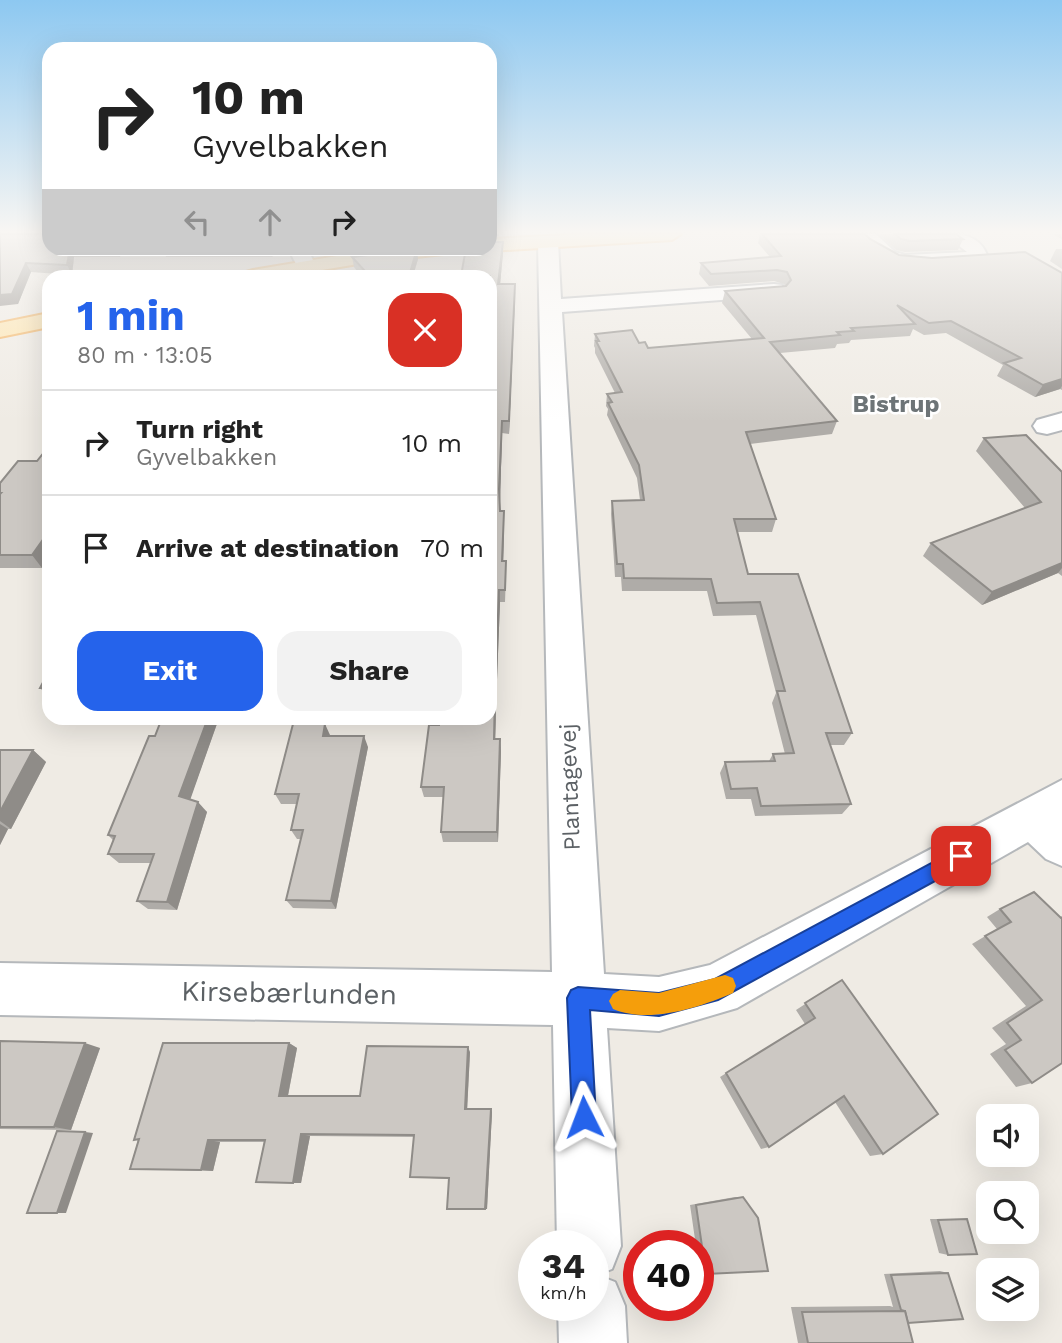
<!DOCTYPE html>
<html lang="en">
<head>
<meta charset="utf-8">
<style>
  body { margin:0; font-family:"Work Sans",sans-serif; background:#f2f2f2; color:#222; height:100vh; display:flex; flex-direction:column; font-size:26px; white-space:nowrap }
  * { box-sizing:border-box; margin:0 }
  p { font-size:23px; color:#767676 }
  .icon { flex:none; width:38px; height:38px; fill:none; stroke:currentColor; stroke-width:2; stroke-linecap:round; stroke-linejoin:round }
  .map { position:relative; flex:1; overflow:hidden }
  .details { position:absolute; left:42px; top:270px; width:455px; height:455px; display:flex; flex-direction:column; background:#fff; border-radius:21px; box-shadow:0 7px 28px #0002 }
  .details>* { flex:none }
  .top-card { position:absolute; left:42px; top:42px; width:455px; height:214px; border-radius:21px; box-shadow:0 7px 28px #0002; background:#fff; color:#222; overflow:hidden }
  .tools { position:absolute; left:976px; top:1104px; display:grid; gap:14px }
  .tools a { display:grid; place-items:center; width:63px; height:63px; border-radius:14px; background:#fff; box-shadow:0 7px 28px #0002; font-size:35px }
  .speed { position:absolute; left:518px; top:1230px; display:flex; gap:14px; font-size:35px; font-weight:700; text-align:center }
  .speed>* { display:grid; place-content:center; width:91px; height:91px; border-radius:50%; background:#fff; box-shadow:0 7px 28px #0002; line-height:1 }
  .speed small { font-size:18px; font-weight:400 }
  .speed .limit { border:10px solid #d22; background:#fff; color:#111 }
  .pin { position:absolute; display:grid; place-items:center; width:60px; height:60px; color:#fff; margin:-30px; border-radius:14px; box-shadow:0 4px 10px #0006 }
  .me { position:absolute; width:77px; margin:-38px; rotate:357deg; stroke-linejoin:round; filter:drop-shadow(0 0 5px #0008) }
  .turn { display:flex; align-items:center; gap:24px; height:147px; padding:0 35px; font-size:32px }
  .turn .icon { width:91px; height:91px; stroke-width:2.5 }
  .turn b { display:block; font-size:49px; line-height:60px }
  .lanes { display:flex; align-items:center; height:66px; padding:0 35px; background:#0003; justify-content:center; gap:35px; direction:ltr }
  .lanes .off { opacity:.35 }
  .round { display:grid; place-items:center; flex:none; width:74px; height:74px; border-radius:21px; background:#f2f2f2 }
  .overview { display:flex; align-items:center; justify-content:space-between; height:119px; padding:0 35px }
  h1 { font-size:42px; font-weight:700; line-height:52px; color:#2563eb }
  .cta { display:flex; gap:14px; margin-top:auto; padding:14px 35px }
  .cta a { flex:1; height:80px; border-radius:21px; background:#2563eb; color:#fff; font-size:28px; font-weight:700; line-height:80px; text-align:center }
  .cta a+a { background:#f2f2f2; color:#222 }
  ul { padding:0; list-style:none }
  li { display:flex; align-items:center; gap:21px; height:105px; padding:0 35px; border-top:2px solid #e0e0e0 }
  li div { flex:1 }
  li b { display:block; font-size:26px }
  li em { font-style:normal }
  .map>svg:first-child { display:block }
  .lines { fill:none; stroke-linecap:round; stroke-linejoin:round }
  .minor-casing { stroke:#b5b8bb; stroke-width:4 }
  .major-casing { stroke:#f4b058; stroke-width:4 }
  .minor { fill:#fff; fill-rule:evenodd }
  .major { fill:#ffe4a9; fill-rule:evenodd }
  .wall { fill:#afaca8 }
  .shaded-wall { fill:#8f8c88 }
  .building { fill:#ccc8c3; stroke:#8f8c88; stroke-width:2 }
  .route { fill:#2563eb; stroke:#184099; stroke-width:2 }
  .slow { fill:#f59e0b }
  .labels { text-anchor:middle; dominant-baseline:central; stroke-width:5; stroke-linejoin:round; paint-order:stroke }
  .street-label { font-size:23px; fill:#5c6165; stroke:#fff }
  .far-district-label { font-size:24px; font-weight:bold; fill:#6d7477; stroke:#fff }
  .near-street-label { font-size:28px; fill:#5c6165; stroke:#fff }
</style>
</head>
<body>
<div class="map">
<svg width="1062" height="1343" viewBox="0 0 1062 1343">
  <rect width="100%" height="100%" fill="#efebe4"/>
  <g class="lines">
    <g class="minor-casing">
      <g id="minor">
        <path d="M856 234H876L895 252 905 255 967 252 944 234C963 233 982 237 988 258L985 262 978 264C934 266 883 278 856 234Z"/>
        <path d="M548 236 558 242 561 299 774 284 782 285 785 290 782 295 774 296 562 312 604 974 659 977 710 965 1062 780V866L1046 859 1028 842 737 1008 659 1031 607 1028 621 1246 612 1269 597 1275 615 1282 625 1306 627 1343H559L558 1306H593V1246H557L553 1025 0 1015V963L552 972 538 242Z"/>
        <path d="M288 248H307L316 266 313 270H299Z"/>
        <path d="M1062 413V430L1047 434 1037 432 1033 426 1037 420Z"/>
      </g>
    </g>
    <g class="major-casing">
      <g id="major">
        <path d="M583 234H681L672 240 490 251 483 248H490V239Z"/>
        <path d="M385 248H453L444 254 370 262 286 276H243L246 272 253 270Z"/>
        <path d="M49 313V327L0 337V323Z"/>
      </g>
    </g>
    <use href="#minor" class="minor"/>
    <use href="#major" class="major"/>
  </g>
  <g class="wall">
    <path d="M0 234 49 248H122L120 257H74L72 275 31 272 18 304Z"/>
    <path d="M760 234H865L870 239 899 255 1062 273V390L1060 389 1035 397 997 376 1003 365 946 333 924 335 913 329 910 336 851 340 849 343 837 344 835 348 780 353 837 421 832 434 750 444 776 519 772 532H737L748 574 852 733 844 745H830L851 804 842 814 755 816 751 799H726L720 773 725 762 769 761 773 754H785L772 703 776 693 756 615 713 616 707 591H622L621 577H615L611 514 612 501 640 500 637 478 607 415 608 409 606 406 607 394 615 393 595 353V348L594 346 595 334 639 343 648 348 752 339 722 303 725 291 785 286 784 284 774 281 709 286 699 274 701 263 770 257 758 243Z"/>
    <path d="M879 234H956L963 239 958 250 905 252 896 250Z"/>
    <path d="M1052 234H1062V239Z"/>
    <path d="M163 248H277L272 257H166Z"/>
    <path d="M1056 249H1062V269L1050 261Z"/>
    <path d="M503 253 500 284H515V296L509 434 502 433 500 502V511H504L503 561 506 574 505 602H500L496 705 495 739H500L501 751 498 842H443L441 832 444 797H424L421 787 439 725 490 718V276Z"/>
    <path d="M352 257 418 259 413 276 357 271 354 267Z"/>
    <path d="M984 438 1062 472V576L1058 573 982 605 923 556 931 543 1025 508 976 451Z"/>
    <path d="M49 446V558L42 568H0V483L37 461Z"/>
    <path d="M49 671V697L40 688Z"/>
    <path d="M162 718H219L190 799 207 812 177 910 148 909 137 901 151 863H119L108 854 113 840 108 835 155 736Z"/>
    <path d="M330 735V736L368 747 336 909 293 908 286 900 301 839H297L291 830 297 804H281L275 794Z"/>
    <path d="M0 750H33L46 762 11 829H8L0 845Z"/>
    <path d="M1000 909 1060 917 1062 916V1063L1032 1083 1016 1087 990 1054 1006 1044 992 1028 1026 1006 972 944 997 929 987 917Z"/>
    <path d="M842 980 883 1154 870 1156 835 1102 769 1147 761 1149 720 1077 805 1024 796 1010Z"/>
    <path d="M0 1041 100 1048 71 1130 0 1129Z"/>
    <path d="M289 1043 297 1048 288 1096H360L470 1052 467 1109 492 1112 487 1209 449 1179 410 1177 414 1137 310 1136 301 1183 256 1182 264 1142H220L213 1171 130 1169 138 1140H134Z"/>
    <path d="M735 1197H743L706 1274 699 1271 698 1246H696L690 1205Z"/>
    <path d="M930 1219H967L948 1255 939 1253Z"/>
    <path d="M940 1271 948 1273 908 1323 913 1343H798L791 1307 890 1306 893 1307 884 1274Z"/>
  </g>
  <g class="shaded-wall">
    <path d="M490 234H499V236L490 237Z"/>
    <path d="M503 242V253L499 296 498 284Z"/>
    <path d="M70 248 74 257 72 275 67 265Z"/>
    <path d="M117 248H122L120 257Z"/>
    <path d="M270 248H277L272 257Z"/>
    <path d="M417 249 418 259 413 276H409Z"/>
    <path d="M26 263 31 272 18 304 0 306V295Z"/>
    <path d="M515 284V296L509 434V421Z"/>
    <path d="M1062 379V386L1060 389 1035 397 1043 385Z"/>
    <path d="M502 421V433L500 502 499 489Z"/>
    <path d="M504 511V524L503 574 502 561Z"/>
    <path d="M49 531V558L42 568 32 555Z"/>
    <path d="M1062 563V568L1058 573 982 605 992 592Z"/>
    <path d="M499 590 500 602 496 705 495 751V693Z"/>
    <path d="M208 718H219L188 806 179 796Z"/>
    <path d="M325 724 330 735 328 747 323 736Z"/>
    <path d="M364 736 368 747 336 909 331 901Z"/>
    <path d="M500 739 501 751 498 842 497 832Z"/>
    <path d="M33 750 46 762 11 829 0 821V812Z"/>
    <path d="M198 802 207 812 177 910 167 902Z"/>
    <path d="M0 824 8 829 0 845Z"/>
    <path d="M85 1043 100 1048 71 1130 54 1127Z"/>
    <path d="M289 1043 297 1048 287 1100 279 1096Z"/>
    <path d="M468 1047 470 1052 467 1112 465 1109Z"/>
    <path d="M491 1109 492 1112 487 1209H485Z"/>
    <path d="M85 1132 93 1133 66 1213H57Z"/>
    <path d="M301 1134 310 1136 301 1183H293Z"/>
    <path d="M208 1140 220 1142 213 1171 201 1170Z"/>
  </g>
  <g class="building">
    <path d="M0 234H49V248H70L67 265 26 263 12 294 0 295Z"/>
    <path d="M762 234H865L870 239 899 255 932 258 1025 252 1062 273V379L1043 385 1004 363 1021 358 951 321 929 323 897 305 915 324 851 328 854 331 837 332 840 335 770 342 837 421 746 432 776 519H734L748 574H798L852 733H826L851 804 761 806 757 788 731 789 725 762 775 761 773 754 794 753 777 691H785L760 602 717 603 711 579 624 578 623 564H617L612 501 644 500 639 465 608 403 612 402 607 394 622 392 596 341H599L595 334 632 330 639 343 645 342 648 348 764 338 725 291 786 286 791 280 787 272 777 270 711 274 701 263 781 256Z"/>
    <path d="M895 234H956L963 239 910 241 901 239Z"/>
    <path d="M490 242H503L498 284H515L509 421H502L499 489 500 511H504L502 561H506L505 590H499L495 693 494 739H500L497 832H441L444 787H421L429 725H439V718H490V276H461L466 248H490Z"/>
    <path d="M417 249 409 276H303L306 272 365 271 352 257Z"/>
    <path d="M1026 435 1062 472V563L992 592 931 543 1041 502 984 438Z"/>
    <path d="M49 446V531L32 555H0V494L1 493H0V483L18 461H37Z"/>
    <path d="M49 671V688H40Z"/>
    <path d="M162 718H208L179 796 198 802 167 902 137 901 154 854H108L115 836 108 835 149 736H155Z"/>
    <path d="M293 724H325L323 736H364L331 901 286 900 303 830H291L299 794H275Z"/>
    <path d="M0 750H33L0 812Z"/>
    <path d="M1034 892 1061 918H1062V1063L1032 1083 1005 1050 1021 1040 1007 1023 1042 1000 985 936 1011 922 1000 909Z"/>
    <path d="M842 980 938 1114 883 1154 844 1096 769 1147 726 1073 815 1018 805 1003Z"/>
    <path d="M0 1041 85 1043 54 1127H0Z"/>
    <path d="M163 1043H289L279 1096H360L367 1046 468 1047 465 1109H491L485 1209H447L449 1178 410 1177 414 1135 301 1134 293 1183 256 1182 265 1140H208L201 1170 130 1169 139 1139 134 1140Z"/>
    <path d="M57 1131 85 1132 57 1213H27Z"/>
    <path d="M743 1197 758 1218 768 1271 706 1274 696 1205Z"/>
    <path d="M967 1219 977 1254 948 1255 938 1220Z"/>
    <path d="M948 1273 963 1319 908 1323 905 1311 901 1310 891 1275Z"/>
    <path d="M905 1311 913 1343H808L802 1312Z"/>
  </g>
  <linearGradient id="sky" x2="0" y2="1"><stop stop-color="#8dc8f1"/><stop offset="0.55" stop-color="#f8f6f3"/><stop offset="1" stop-color="#f8f6f3" stop-opacity="0"/></linearGradient>
  <rect width="1062" height="422" fill="url(#sky)"/>
  <path class="route" d="M961 847 968 850 971 856 968 863 718 1000 659 1016 590 1010 596 1117 592 1126 584 1129 575 1126 572 1117 567 998 571 990 578 987 659 993 715 979Z"/>
  <path class="slow" d="M725 975 733 978 736 986 733 993C698 1008 649 1024 613 1009L609 1001 613 994 620 990 659 993Z"/>
  <g class="labels">
    <g class="street-label">
      <text transform="translate(570 787) rotate(-92)">Plantagevej</text>
    </g>
    <g class="far-district-label">
      <text x="896" y="404">Bistrup</text>
    </g>
    <g class="near-street-label">
      <text transform="translate(289 993) rotate(1)">Kirsebærlunden</text>
    </g>
  </g>
</svg>
<div class="tools">
<a><svg class="icon" aria-label="sound" viewBox="0 0 24 24"><path d="M4 9h4l5-4v14l-5-4H4zM17 9q2 3 0 6"/></svg></a>
<a><svg class="icon" aria-label="search" viewBox="0 0 24 24"><circle cx="10" cy="10" r="6"/><path d="M15 15l6 6"/></svg></a>
<a><svg class="icon" aria-label="layers" viewBox="0 0 24 24"><path d="M12 4l9 5-9 5-9-5zM3 14l9 5 9-5"/></svg></a>
</div>
<div class="speed"><div>34<small>km/h</small></div><div class="limit">40</div></div>
<div class="pin" style="left:961px;top:856px;background:#d93025"><svg class="icon" aria-label="arrive" viewBox="0 0 24 24"><path d="M6 21V4h12l-3 4 3 4H6"/></svg></div>
<svg class="me" style="left:584px;top:1117px" viewBox="-20 -20 40 40"><path d="M0-17L14 15 0 8-14 15z" fill="#2563eb" stroke="#fff" stroke-width="4"/></svg>
<div class="top-card">
<div class="turn"><svg class="icon" aria-label="right" viewBox="0 0 24 24"><path d="M7 20v-9h11M14 6l5 5-5 5"/></svg><div><b>10 m</b>Gyvelbakken</div></div>
<div class="lanes"><svg class="icon off" aria-label="left" viewBox="0 0 24 24"><path d="M17 20v-9H6M10 6l-5 5 5 5"/></svg><svg class="icon off" aria-label="ahead" viewBox="0 0 24 24"><path d="M12 20V5M6 11l6-6 6 6"/></svg><svg class="icon" aria-label="right" viewBox="0 0 24 24"><path d="M7 20v-9h11M14 6l5 5-5 5"/></svg></div>
</div>
<section class="details">
<div class="overview"><div><h1>1 min</h1><p>80 m · 13:05</p></div><a class="round" style="background:#d93025;color:#fff"><svg class="icon" aria-label="close" viewBox="0 0 24 24"><path d="M6 6l12 12M18 6L6 18"/></svg></a></div>
<ul>
<li><svg class="icon" aria-label="right" viewBox="0 0 24 24"><path d="M7 20v-9h11M14 6l5 5-5 5"/></svg><div><b>Turn right</b><p>Gyvelbakken</p></div><em>10 m</em></li>
<li><svg class="icon" aria-label="arrive" viewBox="0 0 24 24"><path d="M6 21V4h12l-3 4 3 4H6"/></svg><div><b>Arrive at destination</b></div><em>70 m</em></li>
</ul>
<div class="cta"><a>Exit</a><a>Share</a></div>
</section>
</div>
</body>
</html>
